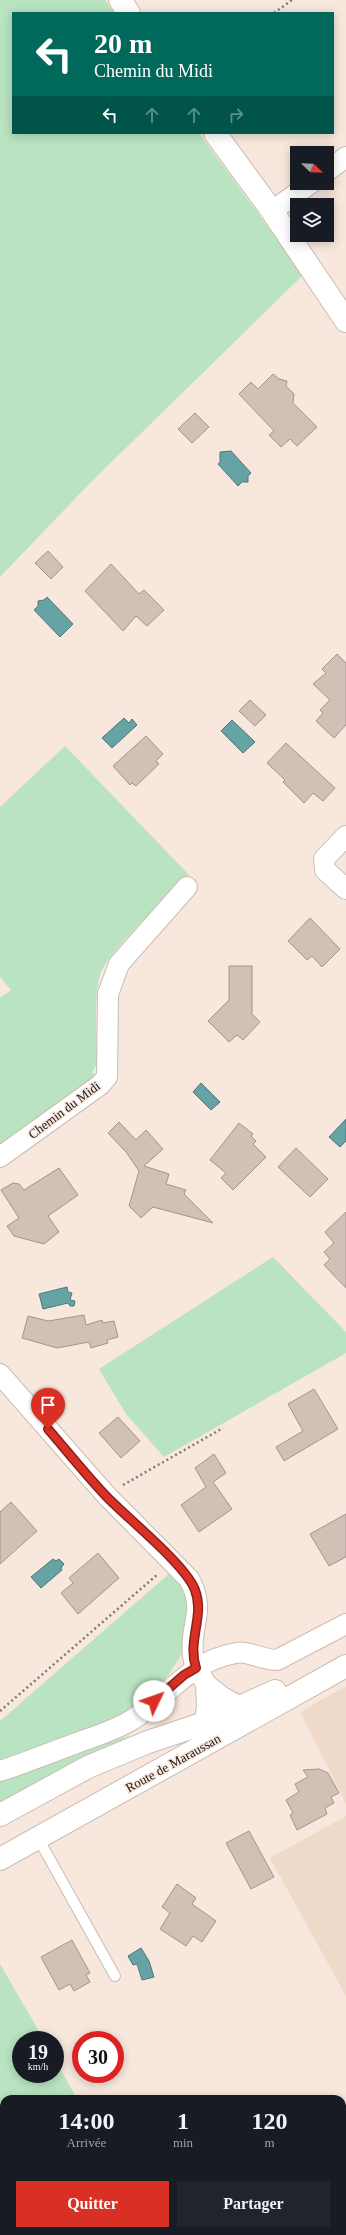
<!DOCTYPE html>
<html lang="fr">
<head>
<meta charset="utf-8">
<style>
  body { margin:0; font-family:Georgia,serif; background:#20242c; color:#f1f3f6; height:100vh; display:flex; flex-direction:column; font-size:15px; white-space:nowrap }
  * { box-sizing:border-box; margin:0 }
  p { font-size:13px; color:#9ea1a6 }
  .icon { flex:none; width:22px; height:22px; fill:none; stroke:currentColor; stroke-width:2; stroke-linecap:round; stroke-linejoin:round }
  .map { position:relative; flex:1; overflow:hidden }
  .side { position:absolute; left:0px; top:2095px; width:346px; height:140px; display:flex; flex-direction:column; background:#171b24; border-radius:12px 12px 0 0; box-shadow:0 2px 10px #0003 }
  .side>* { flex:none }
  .hud { position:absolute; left:12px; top:12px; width:322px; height:122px; border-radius:0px; box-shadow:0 2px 10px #0003; background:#00695c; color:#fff; overflow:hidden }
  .needle { width:26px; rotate:113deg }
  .controls { position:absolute; left:290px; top:146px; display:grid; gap:8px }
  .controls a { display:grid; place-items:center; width:44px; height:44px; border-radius:0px; background:#171b24; box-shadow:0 2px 10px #0003; font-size:20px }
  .speed { position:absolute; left:12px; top:2031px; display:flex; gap:8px; font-size:20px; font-weight:700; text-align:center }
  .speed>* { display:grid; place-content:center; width:52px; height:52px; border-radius:50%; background:#171b24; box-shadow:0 2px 10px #0003; line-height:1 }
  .speed small { font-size:10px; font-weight:400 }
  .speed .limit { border:6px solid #d22; background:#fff; color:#111 }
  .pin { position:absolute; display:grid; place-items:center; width:34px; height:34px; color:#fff; margin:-41px -17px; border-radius:50% 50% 50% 0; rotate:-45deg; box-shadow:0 0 4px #0007 }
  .pin .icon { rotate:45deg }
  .me { position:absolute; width:44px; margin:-22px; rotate:48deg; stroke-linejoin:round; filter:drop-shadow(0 0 3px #0008) }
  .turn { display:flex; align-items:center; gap:14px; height:84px; padding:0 16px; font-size:18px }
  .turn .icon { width:52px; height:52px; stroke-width:2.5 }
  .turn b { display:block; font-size:28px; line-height:34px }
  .lanes { display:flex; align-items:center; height:38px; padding:0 16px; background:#0003; justify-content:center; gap:20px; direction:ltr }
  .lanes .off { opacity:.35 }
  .eta { display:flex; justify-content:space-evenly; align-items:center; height:68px; text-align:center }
  .eta b { font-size:24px; font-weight:800; line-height:28px }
  .action { display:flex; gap:8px; margin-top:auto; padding:8px 16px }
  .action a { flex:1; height:46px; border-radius:0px; background:#d93025; color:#fff; font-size:16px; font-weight:800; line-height:46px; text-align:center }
  .action a+a { background:#20242c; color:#f1f3f6 }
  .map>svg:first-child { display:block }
  .built { fill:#efd9c8 }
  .green { fill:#b9e3c1 }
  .water { fill:#65a3a5; stroke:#4e7878 }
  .building { fill:#d2c0b7; stroke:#a5948c }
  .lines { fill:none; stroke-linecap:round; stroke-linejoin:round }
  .service-casing { stroke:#ccbcb1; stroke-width:12 }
  .minor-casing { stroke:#ccbcb1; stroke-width:22 }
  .tertiary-casing { stroke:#ccbcb1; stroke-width:24 }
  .secondary-casing { stroke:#ccbcb1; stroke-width:24 }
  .trunk-casing { stroke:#ccbcb1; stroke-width:24 }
  .path { stroke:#837871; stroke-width:2.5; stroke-dasharray:2 3; stroke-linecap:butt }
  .service { stroke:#fff; stroke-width:10 }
  .minor { stroke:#fff; stroke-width:20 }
  .tertiary { stroke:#fff; stroke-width:22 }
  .secondary { stroke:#fff; stroke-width:22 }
  .trunk { stroke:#fff; stroke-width:22 }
  .route-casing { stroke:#8d1f18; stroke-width:10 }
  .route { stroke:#d93025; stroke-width:7 }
  .labels { text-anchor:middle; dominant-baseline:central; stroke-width:3; stroke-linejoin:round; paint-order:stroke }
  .street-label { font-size:13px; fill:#1a1410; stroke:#f7e7dc }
</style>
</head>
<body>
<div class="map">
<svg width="346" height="2235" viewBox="0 0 346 2235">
  <rect width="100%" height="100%" fill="#f7e7dc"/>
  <g class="built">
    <path d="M346 1686V1804L300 1712Z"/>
    <path d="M346 1816V1996L270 1858Z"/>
  </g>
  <g class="green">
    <path d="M0 0H105L114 13H13V133H199L303 275 90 483 0 577Z"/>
    <path d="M65 746 189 875C168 897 109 949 100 975 93 997 97 1040 97 1064L92 1072 100 1080 0 1150V998L11 990 0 977V807Z"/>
    <path d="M273 1257 346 1332V1353L164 1457 126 1414 99 1369Z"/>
    <path d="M170 1573 187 1593V1611L183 1652 168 1676 119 1718 0 1766V1721Z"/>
    <path d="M131 1735 0 1808V1776Z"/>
    <path d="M0 1964 44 2040H21V2074H55V2060L77 2099H4V2163L0 2151Z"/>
    <path d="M26 2231H152L154 2235H27Z"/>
  </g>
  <g class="water">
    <path d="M231 451 251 473 248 476V482H242L238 486 218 464 220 462V452Z"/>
    <path d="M47 597 73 624 60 637 34 610 38 606V601L44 600Z"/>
    <path d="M124 718 129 723 132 719 137 725 112 748 102 738Z"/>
    <path d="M232 720 255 742 243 753 221 731Z"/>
    <path d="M201 1083 220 1102 211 1110 193 1092Z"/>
    <path d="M346 1119V1141L340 1147 329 1137Z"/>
    <path d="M67 1287 68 1292 72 1293 70 1300 75 1301 74 1306H70L68 1303 43 1309 39 1294Z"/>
    <path d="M53 1559 56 1561 59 1559 64 1564 61 1568 62 1570 41 1588 31 1577Z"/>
    <path d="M141 1948 149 1961 154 1977 142 1980 137 1964 133 1965 128 1956Z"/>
  </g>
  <g class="building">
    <path d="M273 374 279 379 287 381 286 386 294 394 293 403 317 427 297 446 290 439 281 447 269 435 274 431 239 394 251 382 258 389Z"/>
    <path d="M195 413 209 427 192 443 178 429Z"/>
    <path d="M48 551 63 567 51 579 35 563Z"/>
    <path d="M111 564 139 594 144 590 164 610 147 626 136 616 123 631 85 591Z"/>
    <path d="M337 654 346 663V725L334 738 316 721 323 713 320 710 330 700 313 684 326 673 322 669Z"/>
    <path d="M250 700 266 715 255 726 239 711Z"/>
    <path d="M146 736 163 754 156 761 159 764 136 786 132 783 130 785 113 766Z"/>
    <path d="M286 743 335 788 323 801 313 793 304 803 283 782 285 780 267 763Z"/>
    <path d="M310 918 340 949 322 967 312 956 307 960 288 941Z"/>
    <path d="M229 966H252V1014L260 1022 243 1040 237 1035 229 1042 208 1021 229 1000Z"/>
    <path d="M119 1122 136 1140 146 1130 163 1149 144 1166 169 1174 166 1184 186 1190 184 1194 213 1223 153 1207 141 1218 129 1206 139 1171 126 1152 108 1133Z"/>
    <path d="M239 1123 253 1134 251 1136 256 1141 253 1144 266 1157 233 1190 221 1178 226 1173 210 1160Z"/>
    <path d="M296 1148 328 1179 310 1197 278 1167Z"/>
    <path d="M59 1168 78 1195 48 1216 59 1232 44 1244 14 1236 7 1226 19 1218 1 1190 13 1183 19 1184 24 1190Z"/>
    <path d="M346 1212V1288L324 1265 330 1259 324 1252 334 1243 325 1232Z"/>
    <path d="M84 1315 86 1325 102 1320 103 1323 114 1321 118 1337 107 1340 108 1343 91 1348 89 1342 57 1348 22 1338 28 1316 48 1321Z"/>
    <path d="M314 1389 338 1429 284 1461 276 1447 303 1431 288 1404Z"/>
    <path d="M118 1417 140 1441 121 1458 99 1433Z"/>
    <path d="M214 1454 226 1473 213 1482 232 1509 199 1532 181 1505 206 1487 195 1468Z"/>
    <path d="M11 1502 37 1531 0 1564V1512Z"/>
    <path d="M346 1514V1557L329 1566 310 1534Z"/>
    <path d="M98 1553 119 1578 78 1614 61 1593 73 1583 69 1578Z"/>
    <path d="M319 1769 328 1773 339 1793 331 1797 334 1803 325 1808 327 1814 297 1830 290 1815 293 1813 286 1800 299 1792 295 1784 308 1777 303 1770Z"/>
    <path d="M249 1831 274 1877 251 1889 226 1843Z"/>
    <path d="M177 1884 196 1898 192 1904 216 1921 202 1942 193 1936 186 1946 160 1929 170 1913 162 1907Z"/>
    <path d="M72 1940 90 1973 86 1975 90 1982 74 1991 70 1984 59 1990 41 1957Z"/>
  </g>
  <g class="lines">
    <g class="service-casing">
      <path id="service" d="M38 1838 115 1976"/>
    </g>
    <g class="minor-casing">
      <g id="minor">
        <path d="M327 171 346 157"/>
        <path d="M272 211 311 183"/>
        <path d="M346 836 324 859 325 870 346 889"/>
        <path d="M0 1157 100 1085 107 1077 108 994 119 964 187 887"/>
        <path d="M0 1374 106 1495 189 1579C207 1611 189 1625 193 1656 194 1667 201 1675 206 1684"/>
        <path d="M205 1723 207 1706 206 1684 222 1697 241 1707"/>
        <path d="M0 1771C25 1763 49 1753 74 1744 93 1737 113 1731 130 1721 169 1698 186 1662 236 1653 247 1650 262 1660 277 1660L346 1624"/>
      </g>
    </g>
    <g class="tertiary-casing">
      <g id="tertiary">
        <path d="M120 0 129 13"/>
        <path d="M215 133 272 211 346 321"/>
      </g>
    </g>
    <g class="secondary-casing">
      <g id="secondary">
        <path d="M0 1815 88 1767 148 1742 205 1723 275 1691"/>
        <path d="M0 1859 346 1666"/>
      </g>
    </g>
    <g class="trunk-casing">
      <g id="trunk">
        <path d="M0 2175 4 2187"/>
        <path d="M18 2231 19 2235"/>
      </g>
    </g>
    <g class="path">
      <path d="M274 13 292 0"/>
      <path d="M123 1485 223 1428"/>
      <path d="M0 1711 158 1574"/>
    </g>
    <use href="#service" class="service"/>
    <use href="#minor" class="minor"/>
    <use href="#tertiary" class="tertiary"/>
    <use href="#secondary" class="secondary"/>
    <use href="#trunk" class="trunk"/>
  </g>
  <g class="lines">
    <g class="route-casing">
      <path id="route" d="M48 1429C67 1451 86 1475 106 1496 127 1518 186 1565 195 1590 205 1616 187 1640 196 1668L184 1675 154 1701"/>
    </g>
    <use href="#route" class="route"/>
  </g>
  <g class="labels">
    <g class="street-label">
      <text transform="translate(64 1110) rotate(-37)">Chemin du Midi</text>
      <text transform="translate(173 1763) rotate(-29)">Route de Maraussan</text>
    </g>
  </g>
</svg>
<div class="controls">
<a><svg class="needle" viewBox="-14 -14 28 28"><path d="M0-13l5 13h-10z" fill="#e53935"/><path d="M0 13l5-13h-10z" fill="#9ea1a6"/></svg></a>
<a><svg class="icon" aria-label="layers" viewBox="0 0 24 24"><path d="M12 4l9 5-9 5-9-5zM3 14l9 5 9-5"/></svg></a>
</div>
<div class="speed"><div>19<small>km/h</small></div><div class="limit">30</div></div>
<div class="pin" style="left:48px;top:1429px;background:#d93025"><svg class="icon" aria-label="arrive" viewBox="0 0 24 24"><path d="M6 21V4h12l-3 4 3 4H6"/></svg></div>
<svg class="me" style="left:154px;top:1701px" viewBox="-20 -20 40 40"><circle r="19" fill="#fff"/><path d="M0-13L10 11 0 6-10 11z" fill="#d93025"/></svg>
<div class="hud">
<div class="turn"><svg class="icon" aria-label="left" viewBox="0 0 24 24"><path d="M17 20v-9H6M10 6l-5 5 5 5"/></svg><div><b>20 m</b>Chemin du Midi</div></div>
<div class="lanes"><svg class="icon" aria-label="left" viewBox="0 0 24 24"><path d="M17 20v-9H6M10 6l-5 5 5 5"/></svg><svg class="icon off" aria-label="ahead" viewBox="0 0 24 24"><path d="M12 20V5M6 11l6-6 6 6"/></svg><svg class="icon off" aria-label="ahead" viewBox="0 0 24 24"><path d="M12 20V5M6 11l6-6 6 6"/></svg><svg class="icon off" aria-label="right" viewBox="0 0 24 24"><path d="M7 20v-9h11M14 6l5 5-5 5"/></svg></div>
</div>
<section class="side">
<div class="eta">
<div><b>14:00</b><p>Arrivée</p></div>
<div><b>1</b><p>min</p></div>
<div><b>120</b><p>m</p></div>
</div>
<div class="action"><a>Quitter</a><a>Partager</a></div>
</section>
</div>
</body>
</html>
